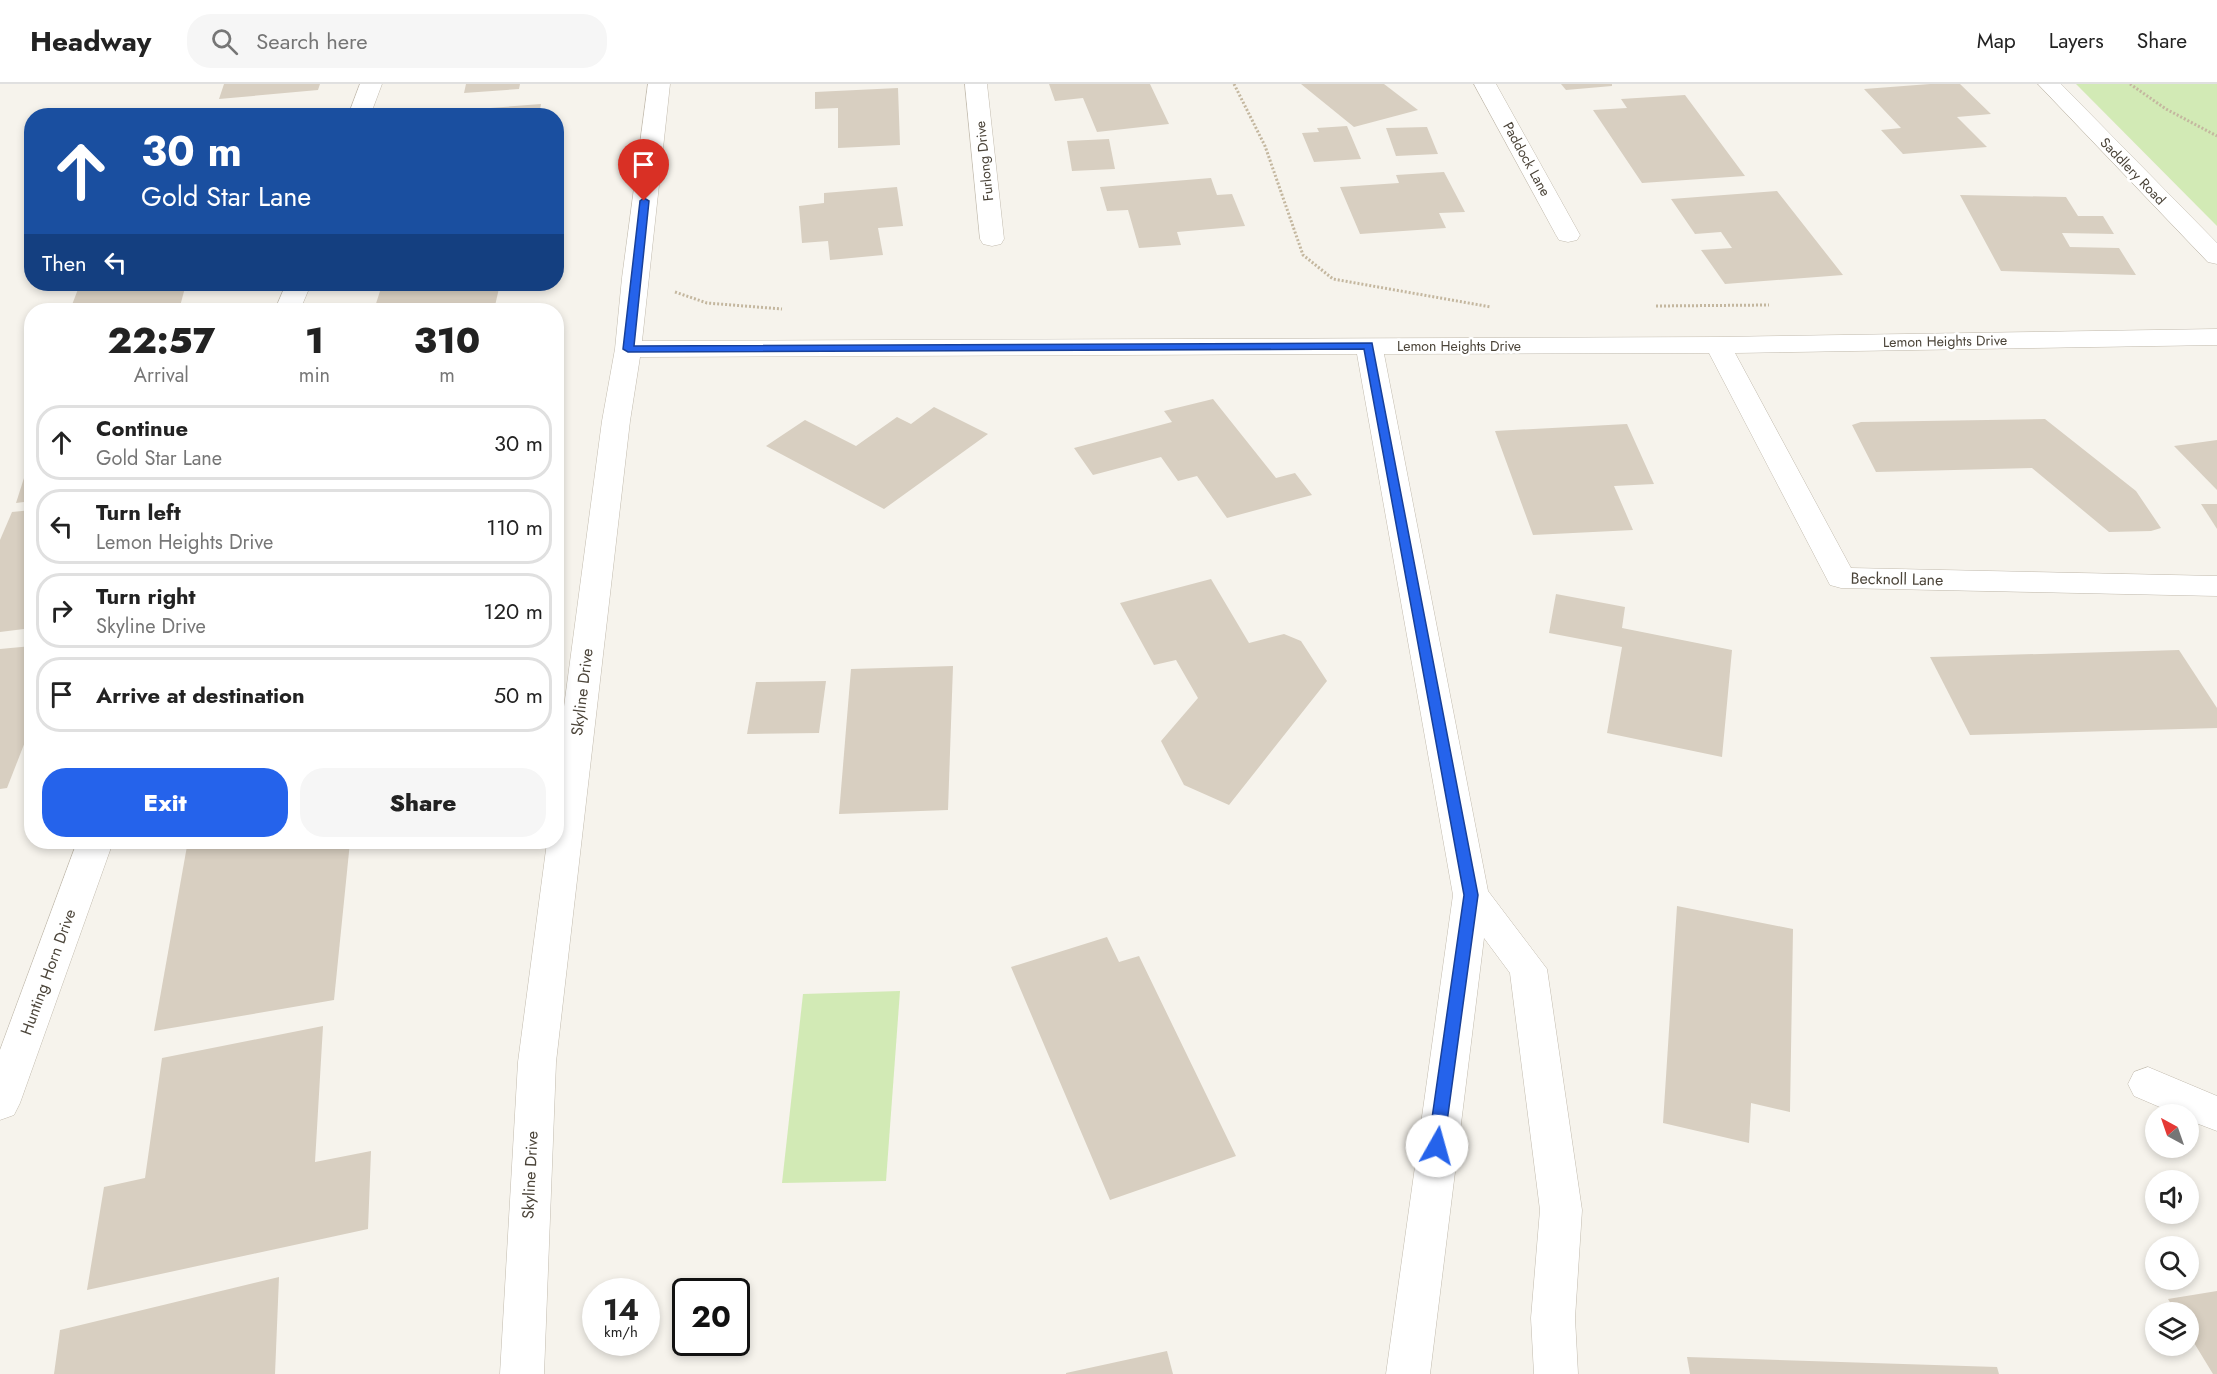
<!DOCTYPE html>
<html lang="en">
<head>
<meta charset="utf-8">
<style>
  body { margin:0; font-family:Jost,sans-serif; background:#f6f6f6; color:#222; height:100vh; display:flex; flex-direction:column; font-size:22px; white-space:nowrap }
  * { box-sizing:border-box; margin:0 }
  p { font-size:20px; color:#767676 }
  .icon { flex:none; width:33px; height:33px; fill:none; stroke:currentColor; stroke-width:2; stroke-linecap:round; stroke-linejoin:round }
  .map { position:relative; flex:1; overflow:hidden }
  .side { position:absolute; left:24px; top:219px; width:540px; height:546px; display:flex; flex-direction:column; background:#fff; border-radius:24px; box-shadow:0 3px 9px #0003 }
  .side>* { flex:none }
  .banner { position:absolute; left:24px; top:24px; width:540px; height:183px; border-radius:24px; box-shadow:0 3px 9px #0003; background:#1a4fa0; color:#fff; overflow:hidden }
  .needle { width:39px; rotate:320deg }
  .buttons { position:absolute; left:2145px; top:1020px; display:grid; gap:12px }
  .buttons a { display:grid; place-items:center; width:54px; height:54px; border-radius:50%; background:#fff; box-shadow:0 3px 9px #0003; font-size:30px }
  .speed { position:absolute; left:582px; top:1194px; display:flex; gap:12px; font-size:30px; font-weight:700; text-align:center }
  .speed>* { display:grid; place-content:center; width:78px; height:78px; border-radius:50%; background:#fff; box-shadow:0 3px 9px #0003; line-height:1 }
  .speed small { font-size:15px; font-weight:400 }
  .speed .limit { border:3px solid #111; border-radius:9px; background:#fff; color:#111 }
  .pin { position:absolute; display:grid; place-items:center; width:51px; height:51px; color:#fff; margin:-62px -26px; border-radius:50% 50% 50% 0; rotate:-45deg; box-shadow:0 0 6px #0007 }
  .pin .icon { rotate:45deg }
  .me { position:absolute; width:66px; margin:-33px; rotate:7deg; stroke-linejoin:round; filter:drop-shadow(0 0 4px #0008) }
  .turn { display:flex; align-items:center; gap:21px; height:126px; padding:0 18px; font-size:27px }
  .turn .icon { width:78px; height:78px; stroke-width:2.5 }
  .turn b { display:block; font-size:42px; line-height:51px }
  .then { display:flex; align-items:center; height:57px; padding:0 18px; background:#0003; gap:12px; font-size:22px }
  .eta { display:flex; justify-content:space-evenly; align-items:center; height:102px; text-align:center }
  .eta b { font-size:36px; font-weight:800; line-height:42px }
  .cta { display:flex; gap:12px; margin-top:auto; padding:12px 18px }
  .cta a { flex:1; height:69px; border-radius:24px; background:#2563eb; color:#fff; font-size:24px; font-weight:800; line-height:69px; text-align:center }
  .cta a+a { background:#f6f6f6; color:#222 }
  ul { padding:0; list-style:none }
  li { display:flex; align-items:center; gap:18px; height:75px; margin:0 12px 9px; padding:0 6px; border:3px solid #e0e0e0; border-radius:24px }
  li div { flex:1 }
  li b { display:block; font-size:22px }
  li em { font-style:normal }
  header { display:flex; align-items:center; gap:36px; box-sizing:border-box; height:84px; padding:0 30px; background:#fff; border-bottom:2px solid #e0e0e0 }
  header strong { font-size:28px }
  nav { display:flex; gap:33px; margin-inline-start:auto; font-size:21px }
  .search { width:420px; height:54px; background:#f6f6f6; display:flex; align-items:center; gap:15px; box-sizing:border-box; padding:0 21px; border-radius:24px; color:#767676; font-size:22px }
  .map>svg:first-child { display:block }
  .green { fill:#d2eab5 }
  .building { fill:#d8cfc1 }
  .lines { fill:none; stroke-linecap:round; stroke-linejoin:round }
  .minor-casing { stroke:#c2bbae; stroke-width:1 }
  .path { stroke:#c4b79f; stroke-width:3; stroke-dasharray:2 2; stroke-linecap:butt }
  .minor { fill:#fff; fill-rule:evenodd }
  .route { fill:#2563eb; stroke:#184099; stroke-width:1.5 }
  .labels { text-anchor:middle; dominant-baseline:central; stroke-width:5; stroke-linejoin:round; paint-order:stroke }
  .far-street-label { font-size:14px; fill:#4b4439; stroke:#fff }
  .street-label { font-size:16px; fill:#4b4439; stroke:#fff }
</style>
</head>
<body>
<header>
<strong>Headway</strong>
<div class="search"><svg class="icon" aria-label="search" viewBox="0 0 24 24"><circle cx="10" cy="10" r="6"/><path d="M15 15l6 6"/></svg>Search here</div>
<nav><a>Map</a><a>Layers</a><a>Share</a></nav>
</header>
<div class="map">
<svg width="2217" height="1290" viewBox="0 0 2217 1290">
  <rect width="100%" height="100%" fill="#f6f3ec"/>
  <g class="green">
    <path d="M2076 0H2217V142Z"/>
    <path d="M900 907 886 1097 782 1099 803 910Z"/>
  </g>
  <g class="building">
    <path d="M224 0H320L318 6 219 15Z"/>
    <path d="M466 0H520L519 5 464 9Z"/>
    <path d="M1049 0H1150L1169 40 1097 48 1083 14 1055 17Z"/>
    <path d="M1301 0H1384L1418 26 1354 43Z"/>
    <path d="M1561 0H1612V2L1566 6Z"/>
    <path d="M1930 0H1960L1991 30 1957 33 1987 63 1903 70 1881 46 1901 44 1864 5Z"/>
    <path d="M898 4 900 61 838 64V24L815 25V8Z"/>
    <path d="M1685 11 1745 92 1642 99 1593 26 1627 24 1621 15Z"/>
    <path d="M541 20 539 32H423L424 29Z"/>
    <path d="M191 26 189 32H154V30Z"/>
    <path d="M1347 42 1361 75 1314 78 1302 49 1319 48 1317 44Z"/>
    <path d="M1427 43 1438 70 1396 72 1386 44Z"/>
    <path d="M1109 55 1115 85 1072 87 1067 57Z"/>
    <path d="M1444 88 1465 128 1439 129 1446 144 1360 150 1340 103 1399 99 1396 91Z"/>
    <path d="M1211 94 1217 111 1232 110 1245 142 1177 148 1181 161 1139 164 1128 126 1107 127 1100 103Z"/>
    <path d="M897 103 903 142 878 144 883 171 830 176 828 157 802 159 799 122 824 119V109Z"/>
    <path d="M1777 107 1843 191 1725 200 1701 166 1732 164 1721 148 1695 150 1671 115Z"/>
    <path d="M1960 111 2066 113 2078 132H2103L2114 150 2062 149 2070 163 2119 164 2136 191 2001 187Z"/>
    <path d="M80 200H186L179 226H70Z"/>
    <path d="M500 200 494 226H374L380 207Z"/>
    <path d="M1213 315 1276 394 1295 389 1312 411 1227 434 1197 392 1178 397 1161 373 1093 391 1074 364 1172 338 1164 327Z"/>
    <path d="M934 323 988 350 884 425 766 362 805 336 856 362 897 333 911 340Z"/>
    <path d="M2045 335 2136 407 2161 444 2151 447 2109 448 2032 384 1876 388 1852 341 1861 338Z"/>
    <path d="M1627 340 1654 400 1614 402 1633 446 1533 451 1495 347Z"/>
    <path d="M2217 356V406L2174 362Z"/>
    <path d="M31 372 32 417 16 419Z"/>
    <path d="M2201 420H2217V445Z"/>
    <path d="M32 426V544L0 548V456L12 428Z"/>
    <path d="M1211 495 1249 559 1284 550 1301 557 1327 597 1229 721 1184 701 1161 657 1198 614 1176 576 1154 581 1120 519Z"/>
    <path d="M1556 510 1625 523 1622 544 1732 566 1722 673 1607 649 1622 563 1549 549Z"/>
    <path d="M32 562V640L7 704 0 705V565Z"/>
    <path d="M2179 566 2217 624V644L1970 651 1930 573Z"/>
    <path d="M953 582 948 726 839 730 851 585Z"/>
    <path d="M826 597 819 649 747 650 756 598Z"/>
    <path d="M218 758H350L334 916 154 947 187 762Z"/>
    <path d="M1677 822 1793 845 1790 1028 1751 1019 1749 1059 1663 1039Z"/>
    <path d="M1107 853 1119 878 1139 872 1236 1072 1110 1116 1011 883Z"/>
    <path d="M323 942 315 1078 371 1067 368 1145 87 1206 104 1103 145 1094 162 974Z"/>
    <path d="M279 1193 275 1290H54L60 1246Z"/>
    <path d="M2217 1207V1290H2213L2188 1249V1228H2176L2168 1215Z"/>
    <path d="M1167 1267 1173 1290H1066V1289Z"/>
    <path d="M1687 1273 1997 1283 1999 1290H1690Z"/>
  </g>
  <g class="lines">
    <g class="minor-casing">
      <g id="minor">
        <path d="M360 0H382L370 32H348Z"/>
        <path d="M648 0H670L642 257 1718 253 2217 245V261L1735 269 1851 484 2217 492V512L1841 504 1830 501 1709 269 1384 270 1488 807 1547 885 1582 1126 1575 1234 1578 1290H1534L1531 1234 1540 1126 1510 889 1484 854 1430 1290H1386L1453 811 1357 270 640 273 630 337 556 978 544 1290H500L518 978 547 758H556V683L602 337 615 265 622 194Z"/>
        <path d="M965 0H987L1004 155 1001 160 992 162 983 160 980 155Z"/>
        <path d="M1474 0H1496L1580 151 1577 156 1568 158 1559 156 1556 151Z"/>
        <path d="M2038 0H2061L2217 159V180L2208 178Z"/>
        <path d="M286 200H311L300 226H275Z"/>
        <path d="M77 758H113L20 1019 14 1031 0 1036V966Z"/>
        <path d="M2148 983 2217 1012V1047L2188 1036V1030H2176L2134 1012 2128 1000 2134 988Z"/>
      </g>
    </g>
    <g class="path">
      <path d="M1234 0 1265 62 1303 171 1333 195 1491 223"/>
      <path d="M2130 0 2166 25 2217 52"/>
      <path d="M675 208 707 219 782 225"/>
      <path d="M1656 222 1769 221"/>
    </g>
    <use href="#minor" class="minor"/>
  </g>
  <path class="route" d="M644 114 649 117 634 262 1372 259 1478 811 1443 1067 1437 1069 1431 1067 1428 1062 1464 811 1364 265 628 268 623 265 640 117Z"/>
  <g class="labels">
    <g class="far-street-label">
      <text transform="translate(1527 75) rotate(61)">Paddock Lane</text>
      <text transform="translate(984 77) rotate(-96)">Furlong Drive</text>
      <text transform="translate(2133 87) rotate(46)">Saddlery Road</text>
      <text transform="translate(1945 257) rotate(-1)">Lemon Heights Drive</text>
      <text x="1459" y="262">Lemon Heights Drive</text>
    </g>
    <g class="street-label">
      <text transform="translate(1897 495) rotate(1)">Becknoll Lane</text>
      <text transform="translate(582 608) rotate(-83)">Skyline Drive</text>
      <text transform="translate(48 888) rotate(-70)">Hunting Horn Drive</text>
      <text transform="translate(530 1091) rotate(-87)">Skyline Drive</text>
    </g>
  </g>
</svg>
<div class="buttons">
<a><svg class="needle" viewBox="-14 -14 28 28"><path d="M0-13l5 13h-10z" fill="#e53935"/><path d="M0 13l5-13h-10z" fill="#767676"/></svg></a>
<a><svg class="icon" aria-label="sound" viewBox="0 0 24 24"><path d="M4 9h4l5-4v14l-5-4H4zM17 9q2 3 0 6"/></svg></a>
<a><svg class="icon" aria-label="search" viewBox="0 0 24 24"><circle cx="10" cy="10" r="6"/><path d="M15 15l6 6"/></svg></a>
<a><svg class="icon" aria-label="layers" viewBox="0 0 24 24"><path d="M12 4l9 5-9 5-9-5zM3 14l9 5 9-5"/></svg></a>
</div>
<div class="speed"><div>14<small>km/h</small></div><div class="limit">20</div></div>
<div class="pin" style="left:644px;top:117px;background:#d93025"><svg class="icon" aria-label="arrive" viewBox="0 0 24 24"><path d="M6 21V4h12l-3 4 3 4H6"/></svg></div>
<svg class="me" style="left:1437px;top:1062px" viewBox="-20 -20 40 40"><circle r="19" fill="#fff"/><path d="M0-13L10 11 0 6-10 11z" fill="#2563eb"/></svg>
<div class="banner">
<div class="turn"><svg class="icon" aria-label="ahead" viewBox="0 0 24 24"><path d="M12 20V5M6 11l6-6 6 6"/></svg><div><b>30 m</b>Gold Star Lane</div></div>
<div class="then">Then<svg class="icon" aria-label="left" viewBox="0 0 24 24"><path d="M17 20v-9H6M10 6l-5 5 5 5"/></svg></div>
</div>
<section class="side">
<div class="eta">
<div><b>22:57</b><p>Arrival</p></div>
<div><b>1</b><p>min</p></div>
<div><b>310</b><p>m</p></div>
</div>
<ul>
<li><svg class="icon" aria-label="ahead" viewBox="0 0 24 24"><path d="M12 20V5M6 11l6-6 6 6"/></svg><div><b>Continue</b><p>Gold Star Lane</p></div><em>30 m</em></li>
<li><svg class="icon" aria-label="left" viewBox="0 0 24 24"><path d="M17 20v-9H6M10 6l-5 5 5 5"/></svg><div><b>Turn left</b><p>Lemon Heights Drive</p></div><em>110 m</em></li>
<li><svg class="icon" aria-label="right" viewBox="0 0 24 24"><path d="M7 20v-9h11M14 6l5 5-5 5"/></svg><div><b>Turn right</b><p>Skyline Drive</p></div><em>120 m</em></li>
<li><svg class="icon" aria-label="arrive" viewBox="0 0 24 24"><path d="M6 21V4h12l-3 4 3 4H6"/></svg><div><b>Arrive at destination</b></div><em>50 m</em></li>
</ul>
<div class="cta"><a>Exit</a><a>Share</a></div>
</section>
</div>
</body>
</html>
